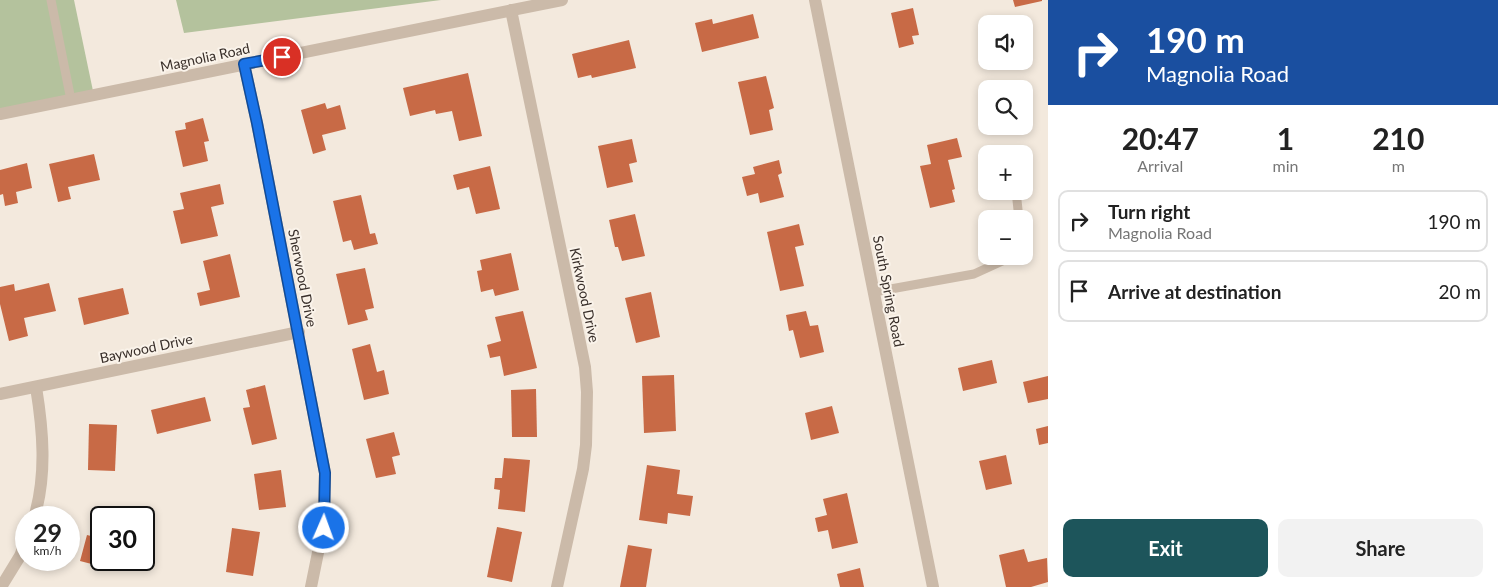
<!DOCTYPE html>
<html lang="en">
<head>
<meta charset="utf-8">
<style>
  body { margin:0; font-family:Lato,sans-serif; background:#f2f2f2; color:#222; height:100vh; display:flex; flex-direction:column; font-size:19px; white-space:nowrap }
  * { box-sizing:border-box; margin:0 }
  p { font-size:16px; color:#767676 }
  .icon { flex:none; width:28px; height:28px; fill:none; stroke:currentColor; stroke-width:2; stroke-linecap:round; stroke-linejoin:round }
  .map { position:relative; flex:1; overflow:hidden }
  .side { display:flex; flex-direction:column; background:#fff; width:450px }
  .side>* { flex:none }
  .banner { background:#1a4fa0; color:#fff; overflow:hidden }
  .tools { position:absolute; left:978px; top:15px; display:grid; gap:10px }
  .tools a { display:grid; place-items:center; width:55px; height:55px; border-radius:10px; background:#fff; box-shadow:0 2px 8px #0003; font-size:25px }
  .speed { position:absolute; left:15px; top:506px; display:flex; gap:10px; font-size:25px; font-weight:700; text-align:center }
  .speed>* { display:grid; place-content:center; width:65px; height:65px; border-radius:50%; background:#fff; box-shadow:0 2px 8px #0003; line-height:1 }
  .speed small { font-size:12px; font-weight:400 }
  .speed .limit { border:2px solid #111; border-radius:8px; background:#fff; color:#111 }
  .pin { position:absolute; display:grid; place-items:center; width:42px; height:42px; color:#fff; margin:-21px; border:2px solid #fff; border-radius:50%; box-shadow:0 1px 5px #0007 }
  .me { position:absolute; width:55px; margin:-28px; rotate:2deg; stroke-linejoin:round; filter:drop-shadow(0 0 4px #0008) }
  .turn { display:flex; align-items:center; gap:18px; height:105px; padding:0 15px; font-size:22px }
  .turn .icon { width:65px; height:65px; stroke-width:2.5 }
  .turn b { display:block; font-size:35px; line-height:42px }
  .eta { display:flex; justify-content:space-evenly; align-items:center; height:85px; text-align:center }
  .eta b { font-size:30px; font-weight:700; line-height:35px }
  .cta { display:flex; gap:10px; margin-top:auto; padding:10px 15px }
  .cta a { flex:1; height:58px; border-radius:10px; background:#1d555b; color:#fff; font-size:20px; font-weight:700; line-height:58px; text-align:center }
  .cta a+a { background:#f2f2f2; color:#222 }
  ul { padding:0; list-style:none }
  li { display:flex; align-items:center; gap:15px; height:62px; margin:0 10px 8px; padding:0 5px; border:2px solid #e0e0e0; border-radius:10px }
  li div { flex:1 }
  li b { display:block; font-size:19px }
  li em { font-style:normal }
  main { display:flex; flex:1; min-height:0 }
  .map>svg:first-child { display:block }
  .green { fill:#b4c29d }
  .building { fill:#c86a46 }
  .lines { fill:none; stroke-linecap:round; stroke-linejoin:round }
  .service { stroke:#cbbaa9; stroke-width:9 }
  .minor { stroke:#cbbaa9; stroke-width:12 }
  .route-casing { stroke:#114b97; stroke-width:12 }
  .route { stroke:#1a73e8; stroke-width:9 }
  .labels { text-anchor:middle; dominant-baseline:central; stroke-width:4; stroke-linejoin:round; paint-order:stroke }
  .street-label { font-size:14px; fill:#382e29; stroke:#faf3ea }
</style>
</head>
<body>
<main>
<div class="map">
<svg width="1048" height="587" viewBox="0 0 1048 587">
  <rect width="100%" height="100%" fill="#f3e9dd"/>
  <g class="green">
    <path d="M0 0H74L93 91 0 110Z"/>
    <path d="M176 0H441L184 33Z"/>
  </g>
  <g class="building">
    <path d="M1013 0H1042V1L1015 7Z"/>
    <path d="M913 8 919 35 912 36 914 44 899 48 891 13Z"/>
    <path d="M753 14 759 38 702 52 695 23 712 19 713 24Z"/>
    <path d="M629 40 636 68 592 78 591 75 578 78 572 54Z"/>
    <path d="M468 73 482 136 459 141 452 111 436 114 435 110 410 116 403 88Z"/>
    <path d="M766 76 774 108 769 110 773 130 750 135 738 82Z"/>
    <path d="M325 103 327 109 340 105 346 129 322 135 326 150 313 154 301 110Z"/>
    <path d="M203 118 209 141 204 142 208 161 183 167 175 131 186 129 185 123Z"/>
    <path d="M957 138 962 157 948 160 955 189 952 190 955 202 930 208 920 166 931 164 927 145Z"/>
    <path d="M632 139 637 162 629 164 633 182 607 188 598 146Z"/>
    <path d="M94 154 100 180 68 187 71 199 58 202 49 164Z"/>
    <path d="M779 160 782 173 778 175 784 197 760 203 758 193 747 196 742 177 755 174 753 167Z"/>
    <path d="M27 163 32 188 16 192 18 203 5 206 3 194 0 195V170Z"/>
    <path d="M490 166 500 209 476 214 469 187 457 190 453 175Z"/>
    <path d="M220 184 224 204 211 207 218 236 181 244 173 211 184 209 180 193Z"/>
    <path d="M361 195 370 234 375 233 378 244 354 250 351 240 343 242 333 201Z"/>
    <path d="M635 214 645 256 622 261 618 247H615L609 220Z"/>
    <path d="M799 224 804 245 795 247 804 286 780 291 767 232Z"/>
    <path d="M511 253 519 290 495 296 493 289 481 292 477 271 482 270 480 260Z"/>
    <path d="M230 254 240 297 200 306 197 293 210 290 203 261Z"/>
    <path d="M365 268 374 308 365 310 368 320 348 325 336 274Z"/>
    <path d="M49 283 56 311 24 318 28 336 9 341 0 304V287L14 284 15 291Z"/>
    <path d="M123 288 129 314 84 325 78 298Z"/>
    <path d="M651 292 660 337 636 343 625 298Z"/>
    <path d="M523 311 537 368 504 376 500 356 490 358 487 345 501 341 495 317Z"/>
    <path d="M806 311 810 326 818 325 824 352 800 358 793 330 789 331 786 315Z"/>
    <path d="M370 344 377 372 384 370 389 394 364 400 352 349Z"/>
    <path d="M992 360 997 383 963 391 958 368Z"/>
    <path d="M674 375 676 431 644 433 642 376Z"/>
    <path d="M1048 376V399L1028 403 1023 382Z"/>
    <path d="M265 385 277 439 252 445 243 408 250 407 246 390Z"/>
    <path d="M536 389 537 437H512L511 390Z"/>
    <path d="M205 397 211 421 157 434 151 410Z"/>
    <path d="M832 406 839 433 811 440 805 413Z"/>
    <path d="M89 424 117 425 115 471 88 470Z"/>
    <path d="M1048 426V443L1039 445 1036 429Z"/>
    <path d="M394 432 400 455 392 457 396 474 376 478 366 439Z"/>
    <path d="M1006 455 1012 484 986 490 979 461Z"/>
    <path d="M504 458 530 460 525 512 498 509 500 490 494 489 495 478H502Z"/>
    <path d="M647 465 680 470 677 494 693 496 690 516 668 513 667 524 639 520Z"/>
    <path d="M281 470 286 507 259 510 254 474Z"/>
    <path d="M847 493 858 543 832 549 828 530 818 532 815 518 827 515 823 499Z"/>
    <path d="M98 522H101V560H113L111 569 80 561 87 535 95 537Z"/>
    <path d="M497 527 522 532 512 582 487 577Z"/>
    <path d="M232 528 260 532 253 576 226 572Z"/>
    <path d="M628 545 652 549 646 587H620Z"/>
    <path d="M1024 549 1028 562 1047 558 1048 582 1031 587H1006L999 555Z"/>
    <path d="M860 568 864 587H840L837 574Z"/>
  </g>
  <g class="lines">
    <g class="service">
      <path d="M51 0 71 100"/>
      <path d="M1016 191 1019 219"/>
      <path d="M874 292 974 274 1009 258 1010 256"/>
    </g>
    <g class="minor">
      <path d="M815 0 933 587"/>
      <path d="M511 10 578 333 585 367 587 392 586 445 583 469 557 587"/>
      <path d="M244 64 257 123 325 473 323 528 311 587"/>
      <path d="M0 114 562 0"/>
      <path d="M0 394 299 332"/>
      <path d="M34 518C47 475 43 430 36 387"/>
      <path d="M1 587 20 556 26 541"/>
    </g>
  </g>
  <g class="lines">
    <g class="route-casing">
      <path id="route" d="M282 57 244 64 257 123 325 473 324 528"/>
    </g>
    <use href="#route" class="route"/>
  </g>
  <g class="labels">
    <g class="street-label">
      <text transform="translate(205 57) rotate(-12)">Magnolia Road</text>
      <text transform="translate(303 278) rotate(79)">Sherwood Drive</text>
      <text transform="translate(889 291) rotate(79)">South Spring Road</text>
      <text transform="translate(585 295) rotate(78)">Kirkwood Drive</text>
      <text transform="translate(146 348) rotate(-12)">Baywood Drive</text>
    </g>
  </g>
</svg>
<div class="tools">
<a><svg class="icon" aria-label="sound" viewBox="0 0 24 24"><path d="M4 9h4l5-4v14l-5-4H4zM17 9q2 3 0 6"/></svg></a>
<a><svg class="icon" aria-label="search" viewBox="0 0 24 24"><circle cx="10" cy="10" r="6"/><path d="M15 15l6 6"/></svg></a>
<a>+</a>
<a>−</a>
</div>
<div class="speed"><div>29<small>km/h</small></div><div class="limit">30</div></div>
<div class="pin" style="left:282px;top:57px;background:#d93025"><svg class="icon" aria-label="arrive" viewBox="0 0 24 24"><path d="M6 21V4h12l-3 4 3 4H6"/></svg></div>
<svg class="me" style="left:324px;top:528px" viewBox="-20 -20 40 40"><circle r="17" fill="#1a73e8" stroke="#fff" stroke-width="3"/><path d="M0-11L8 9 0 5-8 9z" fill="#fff"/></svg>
</div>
<section class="side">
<div class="banner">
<div class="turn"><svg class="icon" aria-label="right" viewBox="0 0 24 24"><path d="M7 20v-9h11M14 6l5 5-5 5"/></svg><div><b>190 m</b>Magnolia Road</div></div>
</div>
<div class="eta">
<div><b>20:47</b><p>Arrival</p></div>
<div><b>1</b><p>min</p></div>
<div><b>210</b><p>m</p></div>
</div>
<ul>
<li><svg class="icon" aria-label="right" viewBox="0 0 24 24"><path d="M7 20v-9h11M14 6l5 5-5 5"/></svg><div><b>Turn right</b><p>Magnolia Road</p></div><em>190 m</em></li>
<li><svg class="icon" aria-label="arrive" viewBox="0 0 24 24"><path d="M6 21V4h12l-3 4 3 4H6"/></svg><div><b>Arrive at destination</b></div><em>20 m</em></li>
</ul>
<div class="cta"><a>Exit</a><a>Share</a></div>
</section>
</main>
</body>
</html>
